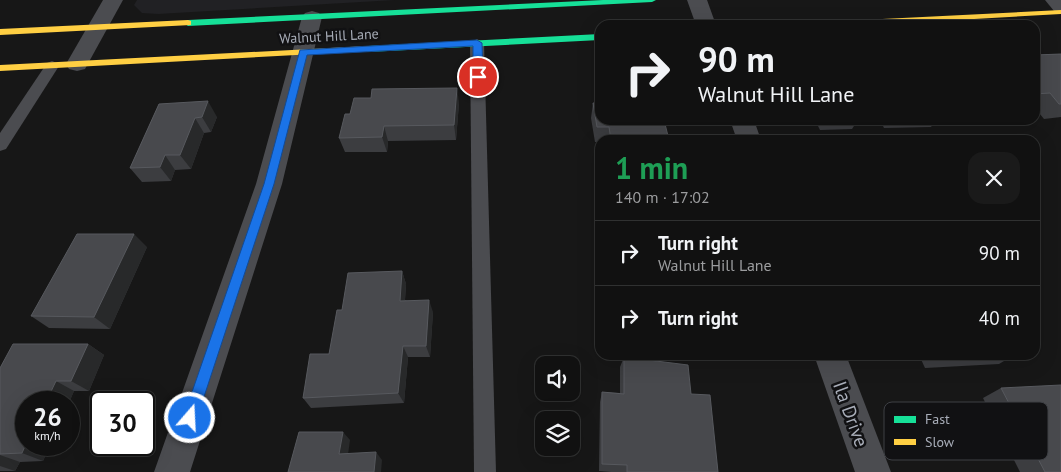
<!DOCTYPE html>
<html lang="en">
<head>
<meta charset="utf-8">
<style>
  body { margin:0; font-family:"PT Sans",sans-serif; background:#1a1a1a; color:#f1f3f6; height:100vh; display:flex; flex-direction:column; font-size:19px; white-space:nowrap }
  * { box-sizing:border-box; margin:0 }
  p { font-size:16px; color:#9c9d9f }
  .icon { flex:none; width:28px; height:28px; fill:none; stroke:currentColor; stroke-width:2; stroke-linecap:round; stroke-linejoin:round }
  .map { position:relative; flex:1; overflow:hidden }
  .side { position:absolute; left:595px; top:135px; width:445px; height:225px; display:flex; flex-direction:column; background:#111; border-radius:15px; box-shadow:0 5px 20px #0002,0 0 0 1px #303131 }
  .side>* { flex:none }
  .banner { position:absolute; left:595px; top:20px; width:445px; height:105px; border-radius:15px; box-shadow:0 5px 20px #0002,0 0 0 1px #303131; background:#111; color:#f1f3f6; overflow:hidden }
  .controls { position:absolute; left:535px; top:356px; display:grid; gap:10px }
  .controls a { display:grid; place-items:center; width:45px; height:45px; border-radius:10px; background:#111; box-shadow:0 5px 20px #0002,0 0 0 1px #303131; font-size:25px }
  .speed { position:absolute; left:15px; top:391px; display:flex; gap:10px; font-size:25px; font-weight:700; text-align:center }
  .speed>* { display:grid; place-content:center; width:65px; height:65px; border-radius:50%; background:#111; box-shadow:0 5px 20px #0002,0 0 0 1px #303131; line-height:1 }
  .speed small { font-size:12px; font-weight:400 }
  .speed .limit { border:2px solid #111; border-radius:8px; background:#fff; color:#111 }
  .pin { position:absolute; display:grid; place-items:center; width:42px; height:42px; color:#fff; margin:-21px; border:2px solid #fff; border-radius:50%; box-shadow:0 1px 5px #0007 }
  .me { position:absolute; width:55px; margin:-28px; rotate:19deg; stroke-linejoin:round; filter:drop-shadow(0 0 4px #0008) }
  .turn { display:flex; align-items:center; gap:18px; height:105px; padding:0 20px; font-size:22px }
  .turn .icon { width:65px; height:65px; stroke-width:2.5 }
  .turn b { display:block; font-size:35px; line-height:42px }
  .round { display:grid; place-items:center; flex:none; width:52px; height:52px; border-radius:15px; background:#1a1a1a }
  .headline { display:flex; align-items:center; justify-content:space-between; height:85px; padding:0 20px }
  h1 { font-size:30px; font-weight:700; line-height:38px; color:#1e9e55 }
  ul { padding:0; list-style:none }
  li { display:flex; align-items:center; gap:15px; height:65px; padding:0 20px; border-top:1px solid #303131 }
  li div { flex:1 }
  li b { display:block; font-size:19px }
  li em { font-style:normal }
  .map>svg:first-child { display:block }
  .built { fill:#212124 }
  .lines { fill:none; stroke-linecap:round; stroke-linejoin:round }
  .lane { fill:#4b4c50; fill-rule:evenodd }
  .street { fill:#4b4c50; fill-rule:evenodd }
  .fast { fill:#16e098; fill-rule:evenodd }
  .slow { fill:#ffcf43; fill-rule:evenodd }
  .wall { fill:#3c3d40 }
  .shaded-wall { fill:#28292a }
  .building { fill:#48494d; stroke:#57595e }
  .route { fill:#1a73e8; stroke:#114b97 }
  .labels { text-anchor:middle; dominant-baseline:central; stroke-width:5; stroke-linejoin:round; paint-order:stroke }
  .far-street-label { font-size:14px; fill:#a8adb8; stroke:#111113 }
  .near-street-label { font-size:19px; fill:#a8adb8; stroke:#111113 }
  .key { fill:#111113; stroke:#3e4045; stroke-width:1 }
  .key-label { font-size:14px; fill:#a8adb8 }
</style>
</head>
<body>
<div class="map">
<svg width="1061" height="472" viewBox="0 0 1061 472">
  <rect width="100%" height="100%" fill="#171717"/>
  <path class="built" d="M137 0H395L158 14 142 13 134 5Z"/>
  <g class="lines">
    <g class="lane">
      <path d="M477 39 484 43 496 472H474L470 43Z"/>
      <path d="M52 61 57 63 59 66 6 149 0 151V133L47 63Z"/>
    </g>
    <g class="street">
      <path d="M103 0H123L85 69 77 71 69 69 66 64Z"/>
      <path d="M687 0H707L716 25H696Z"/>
      <path d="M1045 0H1061V13L1054 11Z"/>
      <path d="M312 11 319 13 322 17 282 184 190 472H154L256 184 302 17 305 13Z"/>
      <path d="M730 120H754L761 140H737Z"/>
      <path d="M814 355H846L891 472H855Z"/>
    </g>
    <g class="fast">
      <path d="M603 0H656L652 2 188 26 184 23 188 20Z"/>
      <path d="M600 34V40L368 52 364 49 368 46Z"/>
    </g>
    <g class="slow">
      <path d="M1061 10V14L869 25H818L822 22Z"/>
      <path d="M188 20 191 21V25L0 35V29Z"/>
      <path d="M368 46 371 47V51L0 71V65Z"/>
    </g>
  </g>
  <g class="wall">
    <path d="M1061 54V117L1044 119 1035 108V55Z"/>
    <path d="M597 89 669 140H600V142H595L591 118 593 103H595Z"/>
    <path d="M459 103 456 140 388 141 387 152H345L339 138 350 114Z"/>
    <path d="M159 104 217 117 211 132 204 133 191 169 175 170 171 181 142 182 130 168Z"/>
    <path d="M815 120H858L852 129 820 130Z"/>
    <path d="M880 120H936L931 127 884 128Z"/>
    <path d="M147 247 110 329 49 328 31 316Z"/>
    <path d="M402 271 406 284 405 300 433 312 430 357H408L404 403 311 408 303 398 329 354 342 310Z"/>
    <path d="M88 344 104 355 89 391H74L43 461 20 462 15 471H0V368Z"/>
    <path d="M919 355H1014L999 364 925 368Z"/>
    <path d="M624 357 691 394 718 472H611L599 471 600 402 602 392 620 393V367Z"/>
    <path d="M1001 388 1061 472H1020L983 398Z"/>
  </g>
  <g class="shaded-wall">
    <path d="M457 88 459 103 456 140 454 125Z"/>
    <path d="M208 101 217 117 211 132 202 117Z"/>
    <path d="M195 118 204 133 191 169 180 155Z"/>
    <path d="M384 126 388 141 387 152 382 137Z"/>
    <path d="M165 155 175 170 171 181 160 167Z"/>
    <path d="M134 234 147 247 110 329 94 317Z"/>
    <path d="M402 271 406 284 404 313 400 301Z"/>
    <path d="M429 300 433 312 430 357 426 346Z"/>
    <path d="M88 344 104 355 89 391 71 381Z"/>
    <path d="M403 346 408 357 404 403 398 393Z"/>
    <path d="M56 381 74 391 69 403V402H46Z"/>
    <path d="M343 432 350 440 347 462 339 454Z"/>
    <path d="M26 444V445H50L43 461 22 453Z"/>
    <path d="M376 452 382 460 381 472H374Z"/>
    <path d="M0 455 20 462 15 471 0 466Z"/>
  </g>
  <g class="building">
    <path d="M1061 54V104H1059L1050 93 1035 94V63H1037L1035 61V55Z"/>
    <path d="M457 88 454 125 384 126 382 137 339 138 345 114H350L354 98H371L372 89Z"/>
    <path d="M597 89H600V120H664L669 140H611L609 127H597L593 103H599Z"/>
    <path d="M208 101 202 117 195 118 180 155H165L160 167 130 168 159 104Z"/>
    <path d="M77 234H134L94 317 31 316Z"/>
    <path d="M402 271 400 301 429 300 426 346H403L398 393 303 398 310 354H329L337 310H342L348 273Z"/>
    <path d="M13 344H88L71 381H56L46 402H26V444L22 453 0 454V368Z"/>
    <path d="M939 355H983L941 357Z"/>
    <path d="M624 357 688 365 691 394 710 395 718 472H627V465L602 464V392L624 394Z"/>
    <path d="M1061 385V472H1045L1001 388Z"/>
    <path d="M299 432H343L339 454 376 452 374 472H288Z"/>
  </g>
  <path class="route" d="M477 40 482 43 483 77 478 80 473 77V46L307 55 274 184 197 418 195 423 190 425 185 423 183 418 264 184 300 50Z"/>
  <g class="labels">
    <g class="far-street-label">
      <text transform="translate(329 36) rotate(-3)">Walnut Hill Lane</text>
    </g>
    <g class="near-street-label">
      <text transform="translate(851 414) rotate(70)">Ila Drive</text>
    </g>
  </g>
  <rect x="884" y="402" width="164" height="58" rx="8" class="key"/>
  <rect x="894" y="416" width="22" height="7" fill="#16e098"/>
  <rect x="894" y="439" width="22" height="6" fill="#ffcf43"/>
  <g class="key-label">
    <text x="925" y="424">Fast</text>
    <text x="925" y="447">Slow</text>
  </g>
</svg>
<div class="controls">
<a><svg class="icon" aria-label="sound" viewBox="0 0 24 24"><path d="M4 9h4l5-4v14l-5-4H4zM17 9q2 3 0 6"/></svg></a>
<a><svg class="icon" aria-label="layers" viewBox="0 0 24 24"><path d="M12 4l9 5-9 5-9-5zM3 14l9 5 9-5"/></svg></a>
</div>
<div class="speed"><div>26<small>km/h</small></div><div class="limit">30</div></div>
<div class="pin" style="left:478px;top:77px;background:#d93025"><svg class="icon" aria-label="arrive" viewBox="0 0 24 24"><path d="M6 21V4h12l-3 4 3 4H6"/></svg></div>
<svg class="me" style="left:190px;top:418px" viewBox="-20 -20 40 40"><circle r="17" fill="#1a73e8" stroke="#fff" stroke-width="3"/><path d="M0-11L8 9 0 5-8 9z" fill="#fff"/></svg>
<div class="banner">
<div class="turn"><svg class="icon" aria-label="right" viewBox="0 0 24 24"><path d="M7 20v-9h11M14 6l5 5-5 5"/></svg><div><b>90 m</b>Walnut Hill Lane</div></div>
</div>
<section class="side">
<div class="headline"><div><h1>1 min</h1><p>140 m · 17:02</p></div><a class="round"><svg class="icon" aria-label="close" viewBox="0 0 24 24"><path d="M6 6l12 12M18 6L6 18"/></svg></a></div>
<ul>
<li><svg class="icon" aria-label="right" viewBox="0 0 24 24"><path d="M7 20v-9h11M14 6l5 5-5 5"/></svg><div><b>Turn right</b><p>Walnut Hill Lane</p></div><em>90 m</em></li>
<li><svg class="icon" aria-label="right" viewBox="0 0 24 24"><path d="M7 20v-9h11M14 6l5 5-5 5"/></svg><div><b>Turn right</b></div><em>40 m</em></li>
</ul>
</section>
</div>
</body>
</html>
